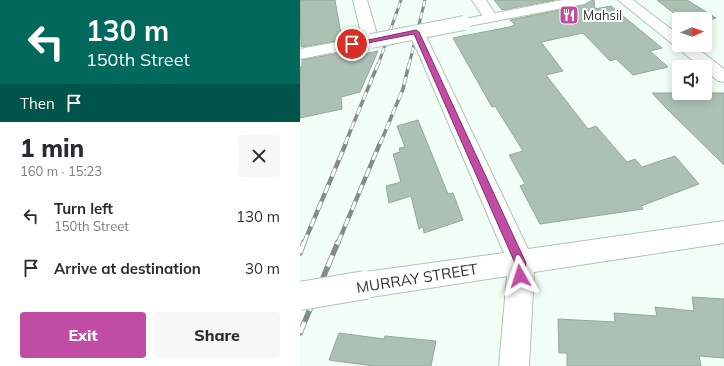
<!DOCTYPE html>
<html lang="en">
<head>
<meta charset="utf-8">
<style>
  body { margin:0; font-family:Mulish,sans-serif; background:#f7f7f7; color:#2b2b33; height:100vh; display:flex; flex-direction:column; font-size:15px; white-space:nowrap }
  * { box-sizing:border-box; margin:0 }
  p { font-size:13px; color:#7c7c81 }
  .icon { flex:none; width:22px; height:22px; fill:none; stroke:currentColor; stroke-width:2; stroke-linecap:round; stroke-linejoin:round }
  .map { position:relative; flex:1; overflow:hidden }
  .sheet { display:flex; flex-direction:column; background:#fff; width:300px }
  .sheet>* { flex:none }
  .hud { background:#00695c; color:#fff; overflow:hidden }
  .needle { width:26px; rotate:88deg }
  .tools { position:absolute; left:372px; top:12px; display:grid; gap:8px }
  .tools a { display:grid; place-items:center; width:40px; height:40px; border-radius:4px; background:#fff; box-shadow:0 2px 10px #0003; font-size:20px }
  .pin { position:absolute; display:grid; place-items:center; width:34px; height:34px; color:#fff; margin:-17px; border:2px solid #fff; border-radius:50%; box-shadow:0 1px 4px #0007 }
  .me { position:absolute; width:44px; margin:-22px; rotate:354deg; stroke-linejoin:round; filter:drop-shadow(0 0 3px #0008) }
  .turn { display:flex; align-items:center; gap:14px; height:84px; padding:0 20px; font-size:18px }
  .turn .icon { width:52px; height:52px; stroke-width:2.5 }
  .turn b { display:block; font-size:28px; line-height:34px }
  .then { display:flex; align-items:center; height:38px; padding:0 20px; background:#0003; gap:8px; font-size:15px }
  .round { display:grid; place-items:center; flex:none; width:42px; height:42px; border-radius:4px; background:#f7f7f7 }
  .head { display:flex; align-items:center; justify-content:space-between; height:68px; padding:0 20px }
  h1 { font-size:24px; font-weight:800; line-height:30px }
  .action { display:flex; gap:8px; margin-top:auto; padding:8px 20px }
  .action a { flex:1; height:46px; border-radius:4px; background:#c14ca4; color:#fff; font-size:16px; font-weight:800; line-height:46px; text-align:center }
  .action a+a { background:#f7f7f7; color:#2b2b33 }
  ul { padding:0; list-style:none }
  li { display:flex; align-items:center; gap:12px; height:52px; padding:0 20px }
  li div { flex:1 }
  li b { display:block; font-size:15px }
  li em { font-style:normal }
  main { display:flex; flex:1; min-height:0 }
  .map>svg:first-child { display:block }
  .building { fill:#acc1b4; stroke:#94a89c }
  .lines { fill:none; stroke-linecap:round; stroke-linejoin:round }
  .minor-casing { stroke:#afc4b7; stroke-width:2 }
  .tertiary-casing { stroke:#afc4b7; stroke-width:2 }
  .minor { fill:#fff; fill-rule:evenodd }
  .tertiary { fill:#fff; fill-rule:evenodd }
  .rail-far3-casing { stroke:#838d87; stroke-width:3 }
  .rail-far2-casing { stroke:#838d87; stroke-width:3.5 }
  .rail-far1-casing { stroke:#838d87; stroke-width:4.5 }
  .rail-casing { stroke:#838d87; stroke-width:5.5 }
  .rail-far3 { stroke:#fff; stroke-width:2; stroke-dasharray:6; stroke-linecap:butt }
  .rail-far2 { stroke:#fff; stroke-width:2.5; stroke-dasharray:8; stroke-linecap:butt }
  .rail-far1 { stroke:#fff; stroke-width:3; stroke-dasharray:9; stroke-linecap:butt }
  .rail { stroke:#fff; stroke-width:4; stroke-dasharray:12; stroke-linecap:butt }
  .minor-bridge-far1-casing { stroke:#afc4b7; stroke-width:16; stroke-linecap:butt }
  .minor-bridge-casing { stroke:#afc4b7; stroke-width:30; stroke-linecap:butt }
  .tertiary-bridge-casing { stroke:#afc4b7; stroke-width:16; stroke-linecap:butt }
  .minor-bridge-far1 { stroke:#fff; stroke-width:14 }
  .minor-bridge { stroke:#fff; stroke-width:28 }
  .tertiary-bridge { stroke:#fff; stroke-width:14 }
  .route { fill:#c14ca4; stroke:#7d316b }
  .labels { text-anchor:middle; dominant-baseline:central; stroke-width:4; stroke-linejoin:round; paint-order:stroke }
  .far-poi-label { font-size:13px; fill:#2e3631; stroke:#fff; text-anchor:start }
  .street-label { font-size:15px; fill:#2e3631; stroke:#fff }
</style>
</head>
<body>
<main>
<section class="sheet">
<div class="hud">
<div class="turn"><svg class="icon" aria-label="left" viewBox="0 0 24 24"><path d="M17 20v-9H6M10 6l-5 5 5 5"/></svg><div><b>130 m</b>150th Street</div></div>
<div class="then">Then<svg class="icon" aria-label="arrive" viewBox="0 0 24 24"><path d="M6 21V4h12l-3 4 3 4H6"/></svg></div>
</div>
<div class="head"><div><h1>1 min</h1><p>160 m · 15:23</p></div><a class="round"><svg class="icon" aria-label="close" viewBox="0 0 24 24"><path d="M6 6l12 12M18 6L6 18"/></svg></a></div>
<ul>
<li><svg class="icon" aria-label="left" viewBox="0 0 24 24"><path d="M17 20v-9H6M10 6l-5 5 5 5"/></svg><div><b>Turn left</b><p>150th Street</p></div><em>130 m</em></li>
<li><svg class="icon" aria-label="arrive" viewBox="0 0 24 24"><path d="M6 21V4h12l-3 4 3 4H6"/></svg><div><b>Arrive at destination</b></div><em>30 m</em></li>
</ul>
<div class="action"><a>Exit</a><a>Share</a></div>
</section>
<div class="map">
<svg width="424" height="366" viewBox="0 0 424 366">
  <rect width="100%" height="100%" fill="#f2fff7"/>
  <g class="building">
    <path d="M0 0H35L42 40 1 47Z"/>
    <path d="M194 0H255L202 10Z"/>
    <path d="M292 0H294L295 9 311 6 362 48 350 51 368 67 333 75 316 59 310 61 283 33 241 42 263 71 246 75 288 129 296 126 327 162 335 159 342 167 375 156 399 184 341 206 343 209 240 224 220 186 225 184 209 155 223 151 195 106 192 107 153 38 209 27 215 25 210 20 284 5Z"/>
    <path d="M357 0H387L416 18 405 21V19H381Z"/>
    <path d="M78 51 60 92 41 97 42 109 0 118V67H2V60L44 52 45 58Z"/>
    <path d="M352 93H424V165L365 107Z"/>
    <path d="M118 120 148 194 153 193 163 220 124 233 123 227 119 229 111 196 89 203 86 186 101 182 93 154 100 152 99 148 105 147 97 126Z"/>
    <path d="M392 297 424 299V358L399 356 401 366H267V353H259L258 319 315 322 314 313 357 316 355 307 394 311Z"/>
    <path d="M39 333 84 339 85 336 136 341 131 366H73L29 360Z"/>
  </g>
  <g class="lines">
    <g class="minor-casing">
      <g id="minor">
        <path d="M53 0H67L79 41 76 44H66L63 41Z"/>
        <path d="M172 0H186L198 18 196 21H186Z"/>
        <path d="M129 54 135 56 137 59 228 249 424 221V243L234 272 229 366H199L207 276 65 298 55 294 51 285 55 276 65 272 204 253 121 59 123 56Z"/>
      </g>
    </g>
    <g class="tertiary-casing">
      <g id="tertiary">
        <path d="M263 0H291L284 4 164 27 159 26 157 23 159 20 164 19Z"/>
        <path d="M318 0H333L379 35V45H393L424 69V82L418 81 405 70V67H401Z"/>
        <path d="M71 36 76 38 79 41 76 44 0 59V49Z"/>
      </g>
    </g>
    <use href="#minor" class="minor"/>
    <use href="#tertiary" class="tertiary"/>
    <g class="rail-far3-casing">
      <g id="rail-far3">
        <path d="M78 65 101 0"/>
        <path d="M109 65 125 0"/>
      </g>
    </g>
    <g class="rail-far2-casing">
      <g id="rail-far2">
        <path d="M45 144 78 64"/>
        <path d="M80 144 103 89 109 64"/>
      </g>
    </g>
    <g class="rail-far1-casing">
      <g id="rail-far1">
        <path d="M4 243 46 143"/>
        <path d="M38 243 80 143"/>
      </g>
    </g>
    <g class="rail-casing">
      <g id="rail">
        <path d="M0 253 4 242"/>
        <path d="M0 333 38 242"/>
      </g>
    </g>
    <use href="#rail-far3" class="rail-far3"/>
    <use href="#rail-far2" class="rail-far2"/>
    <use href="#rail-far1" class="rail-far1"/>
    <use href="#rail" class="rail"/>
    <g class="minor-bridge-far1-casing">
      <path id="minor-bridge-far1" d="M116 32 129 59"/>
    </g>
    <g class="minor-bridge-casing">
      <path id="minor-bridge" d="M0 296 65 285"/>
    </g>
    <g class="tertiary-bridge-casing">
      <path id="tertiary-bridge" d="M71 41 164 23"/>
    </g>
    <use href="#minor-bridge-far1" class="minor-bridge-far1"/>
    <use href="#minor-bridge" class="minor-bridge"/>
    <use href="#tertiary-bridge" class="tertiary-bridge"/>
  </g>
  <path class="route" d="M116 30 119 32 226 263 224 280 220 281 216 280 214 276 215 263 114 34 52 46 49 44Z"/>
  <defs>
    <g id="restaurant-square" transform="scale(1)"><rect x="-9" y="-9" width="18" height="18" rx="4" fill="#c14ca4" stroke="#fff"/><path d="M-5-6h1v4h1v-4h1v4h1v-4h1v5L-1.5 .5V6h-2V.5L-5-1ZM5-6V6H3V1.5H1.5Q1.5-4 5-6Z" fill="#fff"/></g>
  </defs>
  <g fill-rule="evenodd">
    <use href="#restaurant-square" x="269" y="15"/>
  </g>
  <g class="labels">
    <g class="far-poi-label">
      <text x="283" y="15">Mahsil</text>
    </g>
    <g class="street-label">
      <text transform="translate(117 278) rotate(-9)">MURRAY STREET</text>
    </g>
  </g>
</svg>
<div class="tools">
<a><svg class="needle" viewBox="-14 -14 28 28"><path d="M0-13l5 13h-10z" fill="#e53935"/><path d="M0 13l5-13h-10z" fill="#7c7c81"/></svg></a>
<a><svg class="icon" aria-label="sound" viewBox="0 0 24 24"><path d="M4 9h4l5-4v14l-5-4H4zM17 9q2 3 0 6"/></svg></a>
</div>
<div class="pin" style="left:52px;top:44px;background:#d93025"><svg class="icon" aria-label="arrive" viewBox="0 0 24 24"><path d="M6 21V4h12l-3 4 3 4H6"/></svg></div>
<svg class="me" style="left:220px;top:276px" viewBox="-20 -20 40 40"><path d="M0-17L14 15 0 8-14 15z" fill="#c14ca4" stroke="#fff" stroke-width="4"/></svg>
</div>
</main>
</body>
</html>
